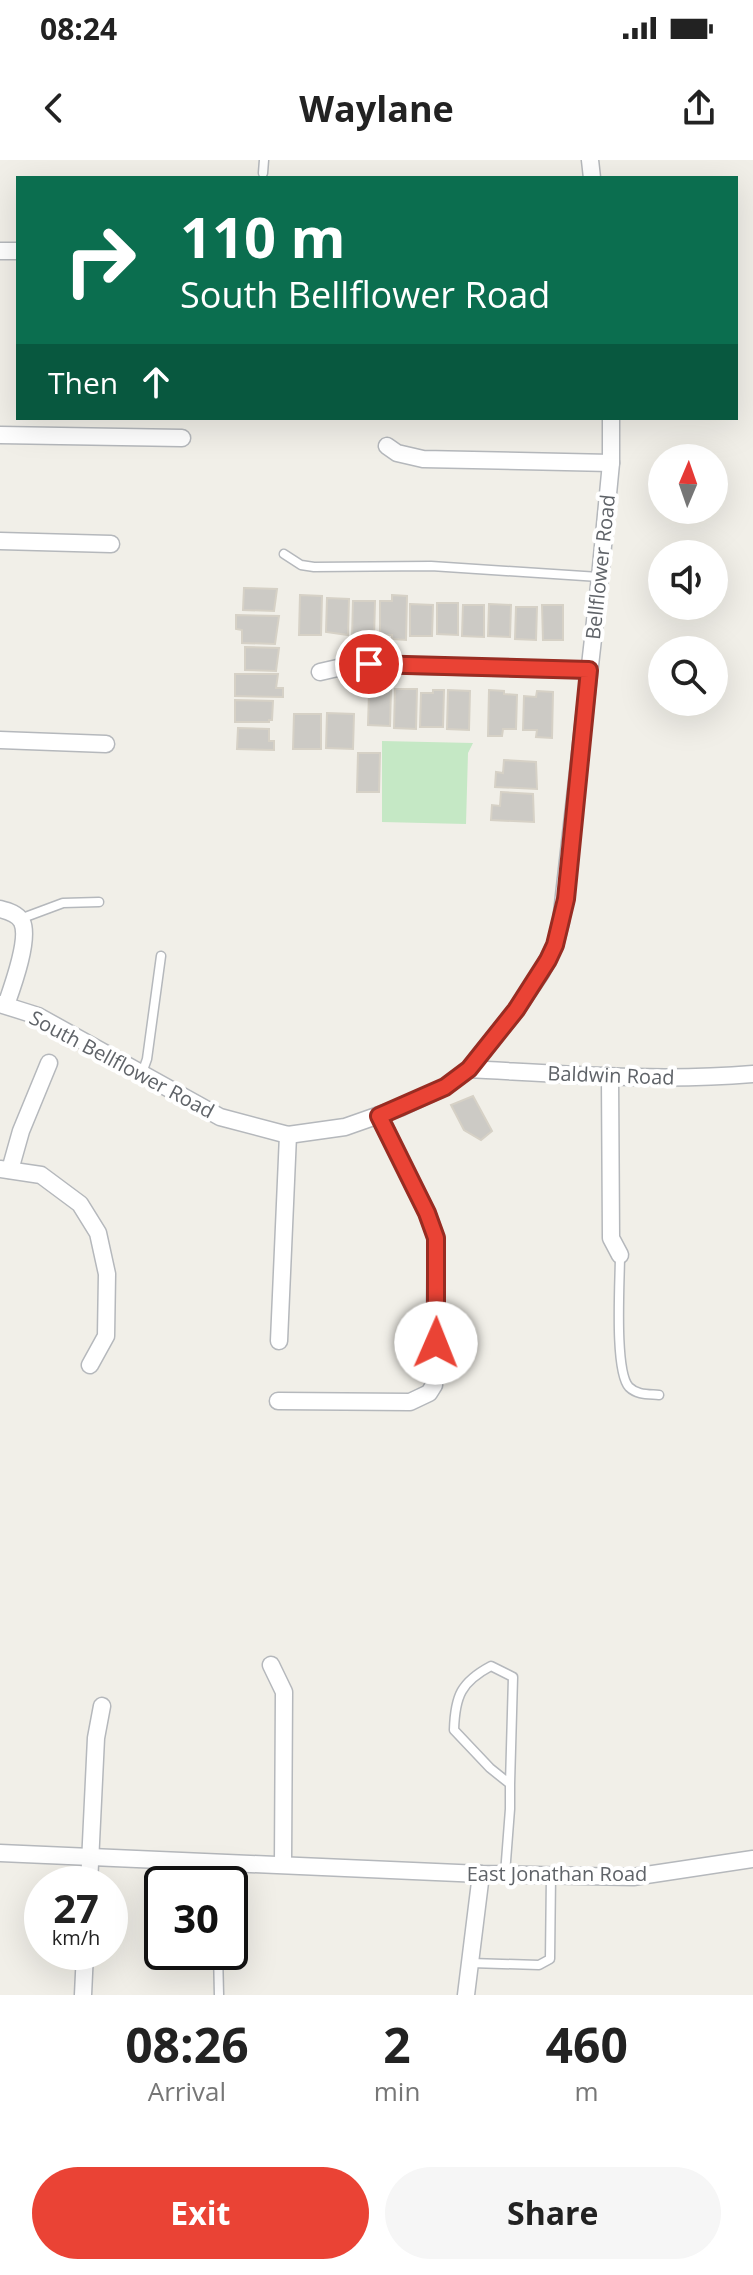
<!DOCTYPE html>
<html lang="en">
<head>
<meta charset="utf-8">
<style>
  body { margin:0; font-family:"Open Sans",sans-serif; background:#f6f6f6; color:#222; height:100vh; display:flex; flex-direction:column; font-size:30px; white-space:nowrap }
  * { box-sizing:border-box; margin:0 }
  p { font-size:26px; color:#767676 }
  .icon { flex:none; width:44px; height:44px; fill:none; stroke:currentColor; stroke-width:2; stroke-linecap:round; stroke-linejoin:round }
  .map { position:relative; height:1835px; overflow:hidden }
  .panel { display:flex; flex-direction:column; background:#fff; flex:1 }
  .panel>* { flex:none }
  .banner { position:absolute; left:16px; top:16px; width:722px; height:244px; border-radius:0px; box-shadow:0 8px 32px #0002; background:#0b6e4f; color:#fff; overflow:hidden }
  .needle { width:52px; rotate:2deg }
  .buttons { position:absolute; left:648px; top:284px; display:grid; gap:16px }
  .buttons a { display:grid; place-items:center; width:80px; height:80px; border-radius:50%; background:#fff; box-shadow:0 8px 32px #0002; font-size:40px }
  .speed { position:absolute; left:24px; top:1706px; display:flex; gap:16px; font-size:40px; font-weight:700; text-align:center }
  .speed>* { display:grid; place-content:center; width:104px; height:104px; border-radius:50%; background:#fff; box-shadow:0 8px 32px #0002; line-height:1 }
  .speed small { font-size:20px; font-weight:400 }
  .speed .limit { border:4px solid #111; border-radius:12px; background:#fff; color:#111 }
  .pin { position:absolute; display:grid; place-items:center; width:68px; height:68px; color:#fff; margin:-34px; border:4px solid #fff; border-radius:50%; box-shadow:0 2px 8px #0007 }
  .me { position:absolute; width:88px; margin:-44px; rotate:1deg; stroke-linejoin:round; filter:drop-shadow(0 0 6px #0008) }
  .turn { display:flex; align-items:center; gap:28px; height:168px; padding:0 32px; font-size:36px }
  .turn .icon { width:104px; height:104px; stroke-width:2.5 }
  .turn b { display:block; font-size:56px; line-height:68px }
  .then { display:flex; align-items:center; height:76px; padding:0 32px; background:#0003; gap:16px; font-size:30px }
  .eta { display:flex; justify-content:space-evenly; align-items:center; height:136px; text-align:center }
  .eta b { font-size:48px; font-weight:700; line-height:56px }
  .cta { display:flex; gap:16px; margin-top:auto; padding:16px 32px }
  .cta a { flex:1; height:92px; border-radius:48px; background:#ea4335; color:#fff; font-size:32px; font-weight:700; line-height:92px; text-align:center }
  .cta a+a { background:#f6f6f6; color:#222 }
  .status { display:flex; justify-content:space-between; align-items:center; height:56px; padding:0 40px; background:#fff; direction:ltr }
  .status svg { height:22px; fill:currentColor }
  header { display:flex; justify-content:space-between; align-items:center; height:104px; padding:0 32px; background:#fff; font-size:36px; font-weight:700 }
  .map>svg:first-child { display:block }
  .green { fill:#c5e8c5 }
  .building { fill:#cccac5; stroke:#d6d1c6; stroke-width:2 }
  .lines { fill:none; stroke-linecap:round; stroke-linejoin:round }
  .lane-casing { stroke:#b5b8bc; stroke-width:11 }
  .street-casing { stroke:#b5b8bc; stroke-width:19 }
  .lane { stroke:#fff; stroke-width:8 }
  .street { stroke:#fff; stroke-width:16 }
  .route-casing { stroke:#982c22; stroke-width:20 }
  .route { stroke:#ea4335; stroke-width:14 }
  .labels { text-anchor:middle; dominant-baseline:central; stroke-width:8; stroke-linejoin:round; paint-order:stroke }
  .street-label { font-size:20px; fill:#5f6368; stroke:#fff }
</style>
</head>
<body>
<div class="status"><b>08:24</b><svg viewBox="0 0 49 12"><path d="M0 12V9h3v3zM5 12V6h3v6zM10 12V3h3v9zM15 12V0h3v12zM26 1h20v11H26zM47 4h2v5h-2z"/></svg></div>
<header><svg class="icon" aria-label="back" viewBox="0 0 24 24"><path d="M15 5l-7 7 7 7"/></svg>Waylane<svg class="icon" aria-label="share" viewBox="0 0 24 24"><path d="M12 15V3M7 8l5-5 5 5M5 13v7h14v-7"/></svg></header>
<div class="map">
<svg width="753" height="1835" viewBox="0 0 753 1835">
  <rect width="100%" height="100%" fill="#f1efe8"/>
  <path class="green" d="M382 581 473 583 468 593 466 664 382 662Z"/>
  <g class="building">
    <path d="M244 428 277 429 274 451 243 450Z"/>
    <path d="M300 435 322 436 321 475H299Z"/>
    <path d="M392 435 407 436 406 480 392 479V475H380V441H392Z"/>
    <path d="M327 438 349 439 348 475 326 472Z"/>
    <path d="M353 441H375L374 479H352Z"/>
    <path d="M437 443H458V475L437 474Z"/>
    <path d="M410 444 433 445 432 476H410Z"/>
    <path d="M489 444 511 445 510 477 488 476Z"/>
    <path d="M463 445H484V477L462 476Z"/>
    <path d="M542 445H563V480H543Z"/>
    <path d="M516 447H537L536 480 515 479Z"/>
    <path d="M236 455 279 456 275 484 242 483V470L236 469Z"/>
    <path d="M245 487 279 488 276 511 245 510Z"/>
    <path d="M235 514H278L276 528H283V537L235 536Z"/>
    <path d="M381 529H391L390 566 368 565 369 532H381Z"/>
    <path d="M395 529H417L416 569 394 568Z"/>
    <path d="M433 530H444L443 567H420L421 533H433Z"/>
    <path d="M448 530 470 531 469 570 447 569Z"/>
    <path d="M489 530 504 531V534L517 535 516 569H503L502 576H488Z"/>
    <path d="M537 531 553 532 552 578 536 577 537 570H523L524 536 536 537Z"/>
    <path d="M235 540 273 541 272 560H269V562H235Z"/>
    <path d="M327 553 354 554 353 589 326 588Z"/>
    <path d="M294 554H321V589H293Z"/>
    <path d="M238 568 269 569V581H274V590L237 589Z"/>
    <path d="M358 593H380L379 632H357Z"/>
    <path d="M504 600 536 602 537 629 495 627 496 612 503 613Z"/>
    <path d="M501 632 533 634 534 662 491 660 492 645 500 646Z"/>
    <path d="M473 936 492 971 481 980 464 970 451 945Z"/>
  </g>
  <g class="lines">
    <g class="lane-casing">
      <g id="lane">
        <path d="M263 13 264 0"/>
        <path d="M284 394 301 405 314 407 431 406 599 417"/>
        <path d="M20 759 63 743 99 742"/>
        <path d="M142 913 147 899 161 796"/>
        <path d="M620 1095C620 1120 614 1211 629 1227 637 1235 648 1234 659 1235"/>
        <path d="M505 1714 510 1649V1624L490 1608 454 1570C455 1536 461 1522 491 1506L513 1517 510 1624"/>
        <path d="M218 1724 221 1703"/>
        <path d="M218 1792 219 1835"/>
        <path d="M471 1803 539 1805 550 1799 551 1715"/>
      </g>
    </g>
    <g class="street-casing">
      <g id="street">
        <path d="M590 0 592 18"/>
        <path d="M0 91H18"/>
        <path d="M0 275 182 278"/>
        <path d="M387 286 397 293 423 299 611 303"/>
        <path d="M0 381 111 384"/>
        <path d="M320 512 355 504 589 510"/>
        <path d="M0 580 106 584"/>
        <path d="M0 749C8 751 18 754 22 762 30 779 12 828 6 845"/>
        <path d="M0 844 38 856 220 957 288 975 345 967 402 947 445 927 469 909 516 850 541 813 555 785 561 762 600 417 611 303V258"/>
        <path d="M469 909C563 914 658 922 753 914"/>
        <path d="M610 917 611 1078 620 1095"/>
        <path d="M0 1009 41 1015 80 1044 98 1073 107 1114 106 1176 90 1205"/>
        <path d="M10 1010 21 971 49 903"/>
        <path d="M279 1181 288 975"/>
        <path d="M278 1241 410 1242 429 1233 434 1225 436 1078 427 1053 379 956"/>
        <path d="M271 1505 284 1532 283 1704"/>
        <path d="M0 1693 481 1714 633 1717 753 1699"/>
        <path d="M89 1724 96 1578 102 1546"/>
        <path d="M83 1835 85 1792"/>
        <path d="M466 1835 481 1714"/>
      </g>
    </g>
    <use href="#lane" class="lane"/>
    <use href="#street" class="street"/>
  </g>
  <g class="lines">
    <g class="route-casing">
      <path id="route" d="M369 504 589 510 566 739 555 785 548 800 516 850 469 909 445 927 379 956 427 1053 436 1078V1183"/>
    </g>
    <use href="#route" class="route"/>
  </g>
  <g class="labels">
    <g class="street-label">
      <text transform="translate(600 407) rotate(-84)">Bellflower Road</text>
      <text transform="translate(122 904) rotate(28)">South Bellflower Road</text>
      <text transform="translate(611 915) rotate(2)">Baldwin Road</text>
      <text x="557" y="1713">East Jonathan Road</text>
    </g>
  </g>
</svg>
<div class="buttons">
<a><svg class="needle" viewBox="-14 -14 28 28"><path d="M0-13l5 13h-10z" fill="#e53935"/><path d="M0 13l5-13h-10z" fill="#767676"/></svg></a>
<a><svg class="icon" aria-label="sound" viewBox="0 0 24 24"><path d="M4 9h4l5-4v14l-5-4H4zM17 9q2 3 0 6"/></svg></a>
<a><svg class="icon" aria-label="search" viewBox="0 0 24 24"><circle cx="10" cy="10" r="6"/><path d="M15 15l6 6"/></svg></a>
</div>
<div class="speed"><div>27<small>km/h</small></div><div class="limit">30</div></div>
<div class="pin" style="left:369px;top:504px;background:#d93025"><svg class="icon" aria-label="arrive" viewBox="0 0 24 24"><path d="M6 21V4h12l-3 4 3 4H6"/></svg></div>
<svg class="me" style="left:436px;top:1183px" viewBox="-20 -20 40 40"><circle r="19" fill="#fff"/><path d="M0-13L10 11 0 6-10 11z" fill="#ea4335"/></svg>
<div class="banner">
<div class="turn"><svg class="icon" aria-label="right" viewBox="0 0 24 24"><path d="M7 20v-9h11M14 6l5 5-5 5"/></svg><div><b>110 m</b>South Bellflower Road</div></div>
<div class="then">Then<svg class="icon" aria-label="ahead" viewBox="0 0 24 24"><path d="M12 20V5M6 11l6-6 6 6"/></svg></div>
</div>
</div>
<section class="panel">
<div class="eta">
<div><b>08:26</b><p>Arrival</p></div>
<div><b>2</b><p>min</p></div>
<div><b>460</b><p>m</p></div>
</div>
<div class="cta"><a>Exit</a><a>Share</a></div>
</section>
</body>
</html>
